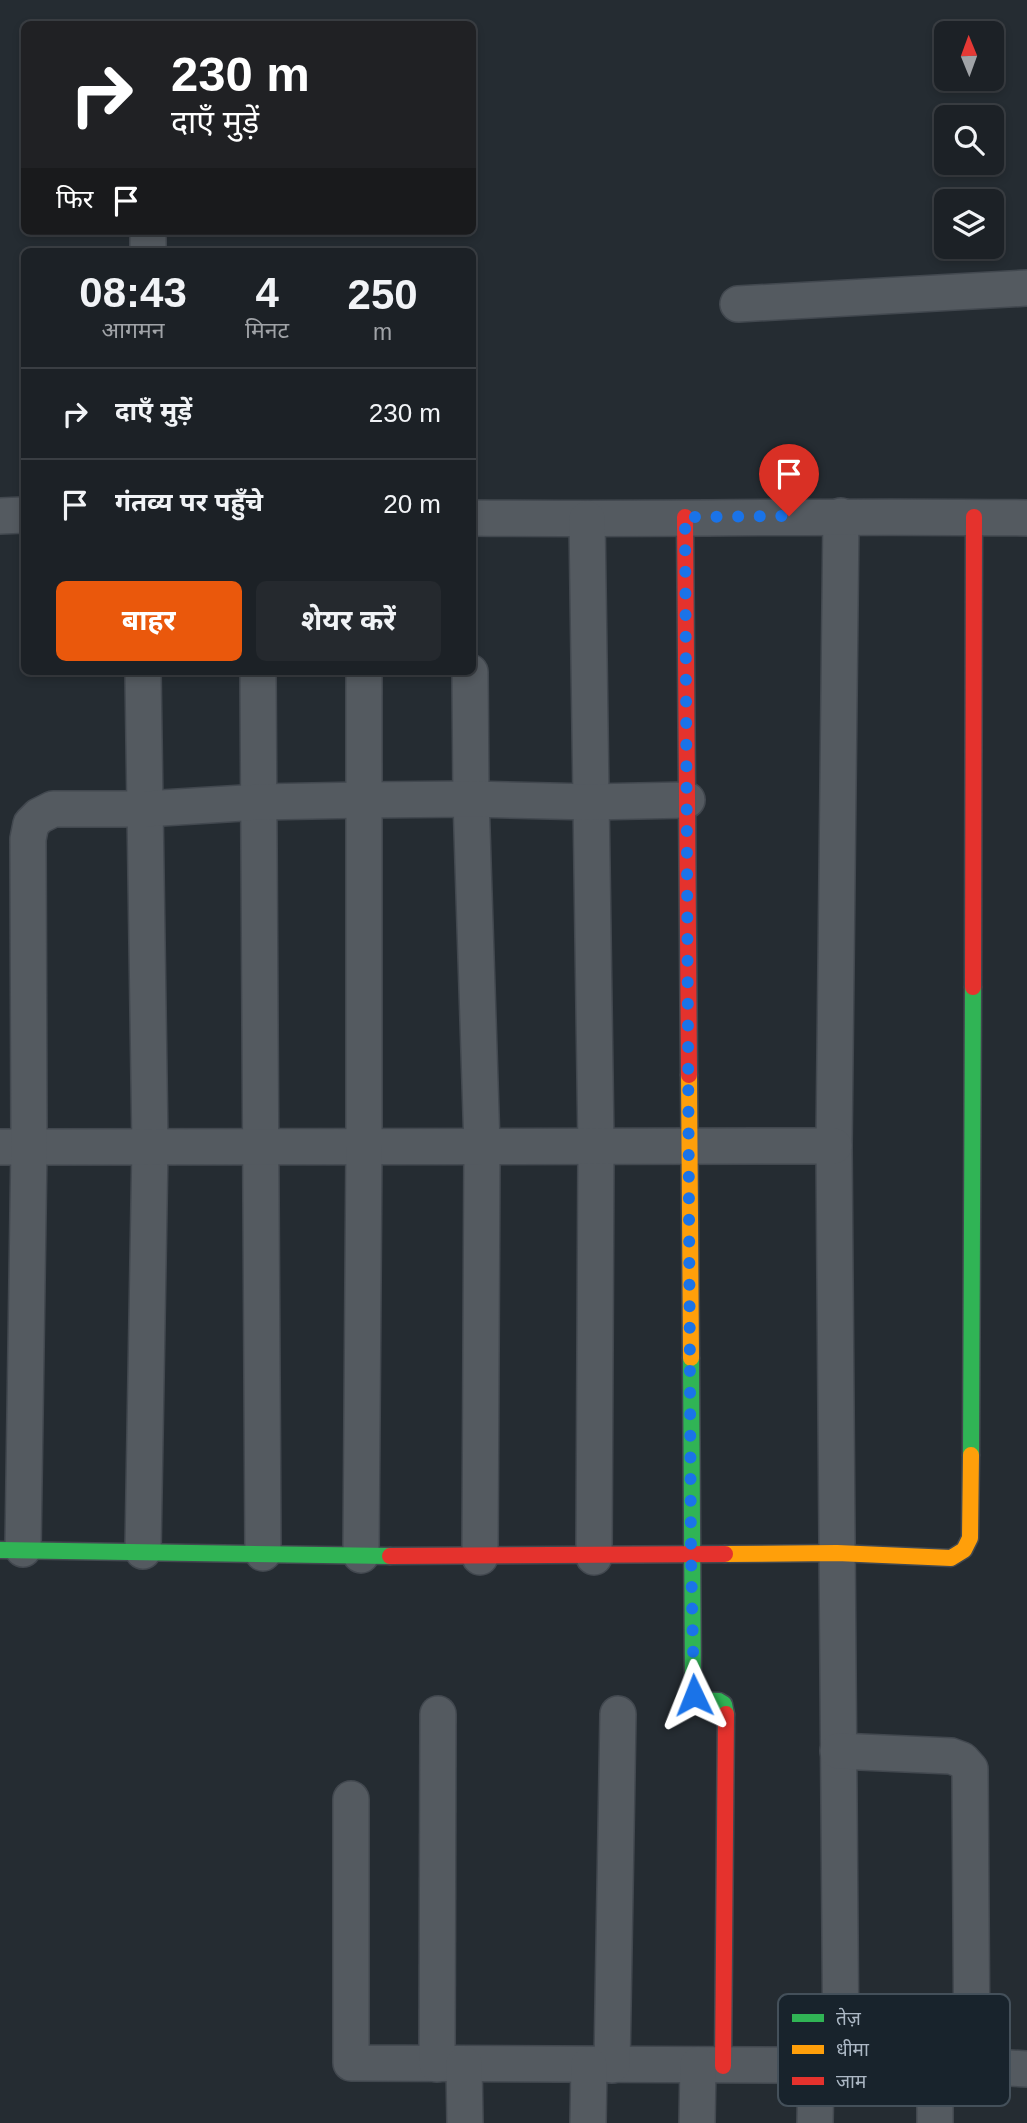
<!DOCTYPE html>
<html lang="hi">
<head>
<meta charset="utf-8">
<style>
  body { margin:0; font-family:Arial,"Noto Sans Devanagari",sans-serif; background:#25292e; color:#f1f3f6; height:100vh; display:flex; flex-direction:column; font-size:26px; white-space:nowrap }
  * { box-sizing:border-box; margin:0 }
  p { font-size:23px; color:#a0a3a7 }
  .icon { flex:none; width:38px; height:38px; fill:none; stroke:currentColor; stroke-width:2; stroke-linecap:round; stroke-linejoin:round }
  .map { position:relative; flex:1; overflow:hidden }
  .drawer { position:absolute; left:21px; top:248px; width:455px; height:427px; display:flex; flex-direction:column; background:#1c2126; border-radius:10px; box-shadow:0 4px 10px #0003,0 0 0 2px #3a3e43 }
  .drawer>* { flex:none }
  .banner { position:absolute; left:21px; top:21px; width:455px; height:214px; border-radius:10px; box-shadow:0 4px 10px #0003,0 0 0 2px #3a3e43; background:#202124; color:#fff; overflow:hidden }
  .needle { width:46px; rotate:359deg }
  .fabs { position:absolute; left:934px; top:21px; display:grid; gap:14px }
  .fabs a { display:grid; place-items:center; width:70px; height:70px; border-radius:10px; background:#1c2126; box-shadow:0 4px 10px #0003,0 0 0 2px #3a3e43; font-size:35px }
  .pin { position:absolute; display:grid; place-items:center; width:60px; height:60px; color:#fff; margin:-72px -30px; border-radius:50% 50% 50% 0; rotate:-45deg; box-shadow:0 0 7px #0007 }
  .pin .icon { rotate:45deg }
  .me { position:absolute; width:77px; margin:-38px; rotate:358deg; stroke-linejoin:round; filter:drop-shadow(0 0 5px #0008) }
  .turn { display:flex; align-items:center; gap:24px; height:147px; padding:0 35px; font-size:32px }
  .turn .icon { width:91px; height:91px; stroke-width:2.5 }
  .turn b { display:block; font-size:49px; line-height:60px }
  .then { display:flex; align-items:center; height:66px; padding:0 35px; background:#0003; gap:14px; font-size:26px }
  .eta { display:flex; justify-content:space-evenly; align-items:center; height:119px; text-align:center }
  .eta b { font-size:42px; font-weight:700; line-height:49px }
  .cta { display:flex; gap:14px; margin-top:auto; padding:14px 35px }
  .cta a { flex:1; height:80px; border-radius:10px; background:#ea580c; color:#fff; font-size:28px; font-weight:700; line-height:80px; text-align:center }
  .cta a+a { background:#25292e; color:#f1f3f6 }
  ul { padding:0; list-style:none }
  li { display:flex; align-items:center; gap:21px; height:91px; padding:0 35px; border-top:2px solid #3a3e43 }
  li div { flex:1 }
  li b { display:block; font-size:26px }
  li em { font-style:normal }
  .map>svg:first-child { display:block }
  .lines { fill:none; stroke-linecap:round; stroke-linejoin:round }
  .street-casing { stroke:#42484f; stroke-width:38 }
  .fast-casing { stroke:#42484f; stroke-width:19 }
  .slow-casing { stroke:#42484f; stroke-width:19 }
  .jam-casing { stroke:#42484f; stroke-width:19 }
  .street { stroke:#545a60; stroke-width:35 }
  .fast { stroke:#30b455; stroke-width:16 }
  .slow { stroke:#ff9f0a; stroke-width:16 }
  .jam { stroke:#e5322d; stroke-width:16 }
  .route { stroke:#1a73e8; stroke-width:12; stroke-dasharray:0 21.6 }
  .key { fill:#18232c; stroke:#44505a; stroke-width:2 }
  .key-label { font-size:19px; fill:#acb8c5 }
</style>
</head>
<body>
<div class="map">
<svg width="1027" height="2123" viewBox="0 0 1027 2123">
  <rect width="100%" height="100%" fill="#252c32"/>
  <g class="lines">
    <g class="street-casing">
      <g id="street">
        <path d="M148 252V238"/>
        <path d="M738 304 1027 288"/>
        <path d="M0 516 24 515"/>
        <path d="M841 516 834 1146 841 2066"/>
        <path d="M472 518C657 520 842 515 1027 518"/>
        <path d="M587 519 596 1146 594 1557"/>
        <path d="M143 672 150 1146 143 1551"/>
        <path d="M258 672 263 1553"/>
        <path d="M470 672 471 799 482 1146 480 1557"/>
        <path d="M0 1147 834 1146"/>
        <path d="M23 1549 29 1146 28 839 31 824 39 816 53 809H145L260 802 364 800 471 799 591 802 687 800"/>
        <path d="M361 1555 364 1146V672"/>
        <path d="M838 1751 951 1756 962 1760 970 1769 972 2066"/>
        <path d="M351 1799V2063L972 2066 1027 2069"/>
        <path d="M437 2064 438 1714"/>
        <path d="M464 2064 465 2123"/>
        <path d="M612 2065 618 1714"/>
        <path d="M588 2123 589 2065"/>
        <path d="M697 2123 698 2065"/>
        <path d="M815 2123 816 2066"/>
        <path d="M935 2123V2067"/>
      </g>
    </g>
    <g class="fast-casing">
      <g id="fast">
        <path d="M691 1358 693 1690 698 1700 719 1701 724 1704 726 1714"/>
        <path d="M971 1455 973 987"/>
        <path d="M0 1550 390 1556"/>
      </g>
    </g>
    <g class="slow-casing">
      <g id="slow">
        <path d="M689 1075 691 1358"/>
        <path d="M725 1554 837 1553 951 1558 964 1550 970 1538 971 1455"/>
      </g>
    </g>
    <g class="jam-casing">
      <g id="jam">
        <path d="M685 517 689 1075"/>
        <path d="M973 987 974 517"/>
        <path d="M390 1556 725 1554"/>
        <path d="M723 2066 726 1714"/>
      </g>
    </g>
    <use href="#street" class="street"/>
    <use href="#fast" class="fast"/>
    <use href="#slow" class="slow"/>
    <use href="#jam" class="jam"/>
  </g>
  <g class="lines">
    <path class="route" d="M694 1695 691 1555 685 517 789 516"/>
  </g>
  <rect x="778" y="1994" width="232" height="112" rx="10" class="key"/>
  <rect x="792" y="2014" width="32" height="8" fill="#30b455"/>
  <rect x="792" y="2045" width="32" height="9" fill="#ff9f0a"/>
  <rect x="792" y="2077" width="32" height="8" fill="#e5322d"/>
  <g class="key-label">
    <text x="836" y="2025">तेज़</text>
    <text x="836" y="2056">धीमा</text>
    <text x="836" y="2088">जाम</text>
  </g>
</svg>
<div class="fabs">
<a><svg class="needle" viewBox="-14 -14 28 28"><path d="M0-13l5 13h-10z" fill="#e53935"/><path d="M0 13l5-13h-10z" fill="#a0a3a7"/></svg></a>
<a><svg class="icon" aria-label="search" viewBox="0 0 24 24"><circle cx="10" cy="10" r="6"/><path d="M15 15l6 6"/></svg></a>
<a><svg class="icon" aria-label="layers" viewBox="0 0 24 24"><path d="M12 4l9 5-9 5-9-5zM3 14l9 5 9-5"/></svg></a>
</div>
<div class="pin" style="left:789px;top:516px;background:#d93025"><svg class="icon" aria-label="arrive" viewBox="0 0 24 24"><path d="M6 21V4h12l-3 4 3 4H6"/></svg></div>
<svg class="me" style="left:694px;top:1695px" viewBox="-20 -20 40 40"><path d="M0-17L14 15 0 8-14 15z" fill="#1a73e8" stroke="#fff" stroke-width="4"/></svg>
<div class="banner">
<div class="turn"><svg class="icon" aria-label="right" viewBox="0 0 24 24"><path d="M7 20v-9h11M14 6l5 5-5 5"/></svg><div><b>230 m</b>दाएँ मुड़ें</div></div>
<div class="then">फिर<svg class="icon" aria-label="arrive" viewBox="0 0 24 24"><path d="M6 21V4h12l-3 4 3 4H6"/></svg></div>
</div>
<section class="drawer">
<div class="eta">
<div><b>08:43</b><p>आगमन</p></div>
<div><b>4</b><p>मिनट</p></div>
<div><b>250</b><p>m</p></div>
</div>
<ul>
<li><svg class="icon" aria-label="right" viewBox="0 0 24 24"><path d="M7 20v-9h11M14 6l5 5-5 5"/></svg><div><b>दाएँ मुड़ें</b></div><em>230 m</em></li>
<li><svg class="icon" aria-label="arrive" viewBox="0 0 24 24"><path d="M6 21V4h12l-3 4 3 4H6"/></svg><div><b>गंतव्य पर पहुँचे</b></div><em>20 m</em></li>
</ul>
<div class="cta"><a>बाहर</a><a>शेयर करें</a></div>
</section>
</div>
</body>
</html>
